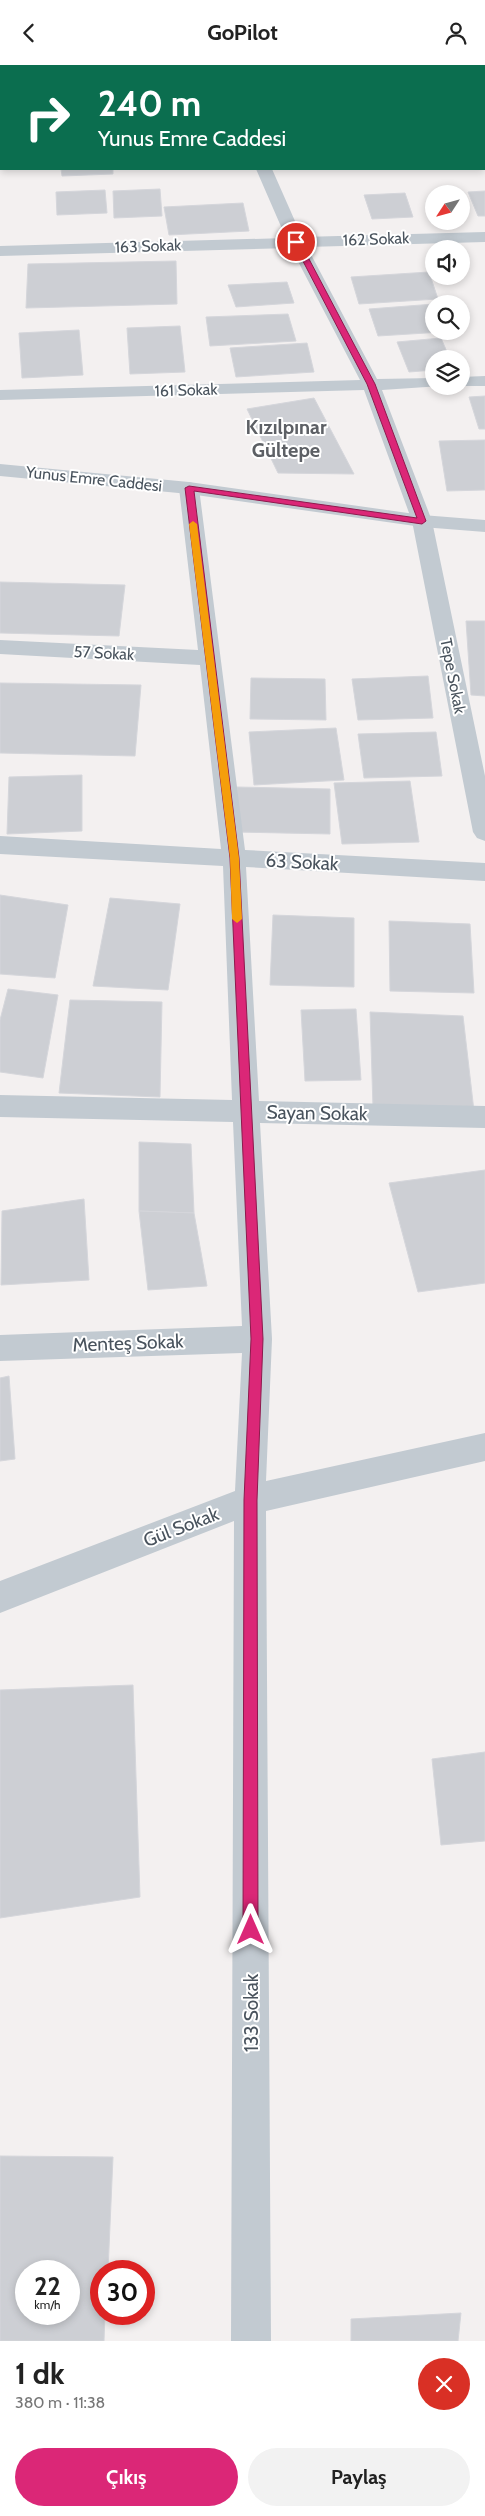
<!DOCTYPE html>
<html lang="tr">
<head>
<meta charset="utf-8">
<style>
  body { margin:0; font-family:Cabin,sans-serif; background:#f2f2f2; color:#222; height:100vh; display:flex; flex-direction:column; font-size:19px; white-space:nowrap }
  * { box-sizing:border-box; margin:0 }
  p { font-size:16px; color:#767676 }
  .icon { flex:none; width:28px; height:28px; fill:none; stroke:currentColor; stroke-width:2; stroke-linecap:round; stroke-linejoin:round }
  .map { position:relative; height:2276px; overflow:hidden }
  .side { display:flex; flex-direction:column; background:#fff; flex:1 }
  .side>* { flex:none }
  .guide { position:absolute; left:0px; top:0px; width:485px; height:105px; box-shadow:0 2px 8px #0003; background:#0b6e4f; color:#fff; overflow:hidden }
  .needle { width:32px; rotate:234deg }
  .tools { position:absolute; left:425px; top:120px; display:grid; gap:10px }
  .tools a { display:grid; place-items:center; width:45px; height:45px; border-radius:50%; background:#fff; box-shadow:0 2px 8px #0003; font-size:25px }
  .speed { position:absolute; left:15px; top:2195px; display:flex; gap:10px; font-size:25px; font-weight:700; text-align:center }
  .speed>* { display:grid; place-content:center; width:65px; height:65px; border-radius:50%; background:#fff; box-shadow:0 2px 8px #0003; line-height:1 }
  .speed small { font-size:12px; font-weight:400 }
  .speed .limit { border:8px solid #d22; background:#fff; color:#111 }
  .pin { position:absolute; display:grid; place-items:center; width:42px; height:42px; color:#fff; margin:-21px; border:2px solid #fff; border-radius:50%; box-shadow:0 1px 5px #0007 }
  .me { position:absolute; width:55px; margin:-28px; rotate:0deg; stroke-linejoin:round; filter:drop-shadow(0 0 4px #0008) }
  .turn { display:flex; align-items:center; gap:18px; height:105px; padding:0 15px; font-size:22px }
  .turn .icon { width:65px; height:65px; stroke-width:2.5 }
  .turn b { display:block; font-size:35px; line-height:42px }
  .round { display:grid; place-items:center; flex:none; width:52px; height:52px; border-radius:26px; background:#f2f2f2 }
  .head { display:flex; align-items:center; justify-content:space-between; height:85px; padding:0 15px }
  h1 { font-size:30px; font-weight:800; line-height:38px }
  .action { display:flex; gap:10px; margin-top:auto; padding:10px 15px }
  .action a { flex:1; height:58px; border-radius:30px; background:#db2777; color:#fff; font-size:20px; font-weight:800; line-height:58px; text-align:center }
  .action a+a { background:#f2f2f2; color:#222 }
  header { display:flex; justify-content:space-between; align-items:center; height:65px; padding:0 15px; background:#fff; font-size:22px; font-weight:800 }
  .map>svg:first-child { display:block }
  .building { fill:#cdcfd4; stroke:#d5d6db; fill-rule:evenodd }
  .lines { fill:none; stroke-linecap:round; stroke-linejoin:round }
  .minor { fill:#c2cad1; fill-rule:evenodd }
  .tertiary { fill:#c2cad1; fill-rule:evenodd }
  .route { fill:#db2777; stroke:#8e194d }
  .slow { fill:#f59e0b }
  .labels { text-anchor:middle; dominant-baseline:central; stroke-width:4; stroke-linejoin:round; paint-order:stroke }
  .far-street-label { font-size:16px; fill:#49535d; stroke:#fff }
  .street-label { font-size:19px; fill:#49535d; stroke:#fff }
  .far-district-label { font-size:20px; font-weight:bold; fill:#5d6065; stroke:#fff }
</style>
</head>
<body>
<header><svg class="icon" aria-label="back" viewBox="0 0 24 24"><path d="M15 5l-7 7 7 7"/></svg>GoPilot<svg class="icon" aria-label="person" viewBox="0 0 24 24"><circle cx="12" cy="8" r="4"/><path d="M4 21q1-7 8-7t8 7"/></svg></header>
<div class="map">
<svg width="485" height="2276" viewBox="0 0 485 2276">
  <rect width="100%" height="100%" fill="#f3f0f0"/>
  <g class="building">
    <path d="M299 0H349V1H300Z"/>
    <path d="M61 104H113V109L62 111Z"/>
    <path d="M160 124 162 151 114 153 113 126Z"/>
    <path d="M105 125 107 148 57 150 56 127Z"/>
    <path d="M485 126V151H478L468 127Z"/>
    <path d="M405 128 413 152 372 154 364 130Z"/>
    <path d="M243 138 249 166 169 170 164 142Z"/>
    <path d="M176 196 177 239 26 243 28 199Z"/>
    <path d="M429 207 438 234 359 239 351 212Z"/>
    <path d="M287 217 294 238 236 242 228 220Z"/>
    <path d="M434 239V266H458L378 271 369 244Z"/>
    <path d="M288 249 296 276 210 281 206 252Z"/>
    <path d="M180 261 185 307 130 309 127 263Z"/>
    <path d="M79 265 83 310 22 313 19 268Z"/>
    <path d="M441 273 450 294H434V305L409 307 397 277Z"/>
    <path d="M307 278 314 307 236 312 230 283Z"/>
    <path d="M485 331V364H479L469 332Z"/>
    <path d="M314 333 354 409 278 408 247 344Z"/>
    <path d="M485 375V425L447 426 439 376Z"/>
    <path d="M0 517 125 520 119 571 0 568Z"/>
    <path d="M466 556H485V631L471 630Z"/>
    <path d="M428 611 433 653 358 655 352 614Z"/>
    <path d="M251 613 325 614 326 655 250 654Z"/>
    <path d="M0 618 141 620 135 691 0 688Z"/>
    <path d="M336 663 344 715 254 720 249 667Z"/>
    <path d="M436 667 442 711 364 713 358 669Z"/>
    <path d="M82 710V766L7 769 9 712Z"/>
    <path d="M410 716 419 777 342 779 334 718Z"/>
    <path d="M237 722 330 724V769L236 767Z"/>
    <path d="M0 830 68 840 55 913 0 909Z"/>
    <path d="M110 833 180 839 168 925 93 921Z"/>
    <path d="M273 850 354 853V922L270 920Z"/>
    <path d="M389 856 470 859 474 928 390 926Z"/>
    <path d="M8 924 58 930 43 1013 0 1007V955Z"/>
    <path d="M70 935 162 937 160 1032 59 1028Z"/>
    <path d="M356 944 361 1015 305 1016 301 945Z"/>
    <path d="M370 947 463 951 474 1046 373 1043Z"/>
    <path d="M139 1077 191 1079 194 1148 139 1146Z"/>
    <path d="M485 1105V1218L418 1227 389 1118Z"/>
    <path d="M84 1134 89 1215 1 1220 2 1146Z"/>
    <path d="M139 1146 194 1148 207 1221 148 1225Z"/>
    <path d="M9 1311 15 1394 0 1396V1313Z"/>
    <path d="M133 1620 140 1832 0 1853V1625Z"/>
    <path d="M485 1687V1776L441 1780 432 1694Z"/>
    <path d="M0 2091 113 2092 108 2206H101V2249H105L104 2276H0ZM26 2206H69V2249H26Z"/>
    <path d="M461 2248 458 2276H351V2254Z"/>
  </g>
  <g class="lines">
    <g class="minor">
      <path d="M208 0H223V1H209Z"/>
      <rect x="484" y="41" width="1" height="8"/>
      <rect x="0" y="59" width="1" height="10"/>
      <path d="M256 104H272L302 172 485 167V177L307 182 377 314 434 313V321H441L382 325 432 456 485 711V776L477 773 473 767 412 456 364 325 0 335V325L360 315 291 183 0 191V181L286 173Z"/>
      <path d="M485 311V321H456H461V312Z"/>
      <path d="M189 417 196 419 199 423 245 785 485 798V816L246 802 259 1036 485 1041V1063L260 1058 272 1274 266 1416 485 1368V1396L266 1446 271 2276H231L234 1456 0 1548V1516L235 1426 242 1288 0 1296V1270L242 1261 233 1057 0 1052V1030L232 1035 223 801 0 789V771L221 784 200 600 0 589V575L198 585 179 423 182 419Z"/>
    </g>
    <path class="tertiary" d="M0 399 189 417 422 450 485 455V467L422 462 189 429 0 411Z"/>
  </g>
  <path class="route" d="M296 175 300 177 375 319 426 456 422 459 194 426 239 793 263 1274 257 1435 258 1865 256 1870 251 1873 246 1870 243 1865 244 1435 251 1274 230 793 185 423 189 421 417 453 367 319 293 177Z"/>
  <path class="slow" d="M193 456 197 459 239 793 242 854 237 858 232 854 230 793 189 459Z"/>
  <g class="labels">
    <g class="far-street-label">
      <text transform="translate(376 174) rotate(-2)">162 Sokak</text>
      <text transform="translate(148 181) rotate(-2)">163 Sokak</text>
      <text transform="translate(186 325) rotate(-2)">161 Sokak</text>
      <text transform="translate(94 414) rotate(6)">Yunus Emre Caddesi</text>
      <text transform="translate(104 588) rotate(3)">57 Sokak</text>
      <text transform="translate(453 611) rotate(79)">Tepe Sokak</text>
    </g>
    <g class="street-label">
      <text transform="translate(302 797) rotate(3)">63 Sokak</text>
      <text transform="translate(317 1048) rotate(1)">Sayan Sokak</text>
      <text transform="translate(128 1278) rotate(-2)">Menteş Sokak</text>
      <text transform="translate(181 1462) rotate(-21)">Gül Sokak</text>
      <text transform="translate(251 1948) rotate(-90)">133 Sokak</text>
    </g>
    <g class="far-district-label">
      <text x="286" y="362">Kızılpınar<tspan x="286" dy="23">Gültepe</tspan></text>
    </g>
  </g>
</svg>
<div class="tools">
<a><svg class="needle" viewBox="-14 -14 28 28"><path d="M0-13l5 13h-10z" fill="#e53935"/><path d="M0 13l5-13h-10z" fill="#767676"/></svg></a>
<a><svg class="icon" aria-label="sound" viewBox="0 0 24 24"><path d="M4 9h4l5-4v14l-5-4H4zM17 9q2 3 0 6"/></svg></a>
<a><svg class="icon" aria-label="search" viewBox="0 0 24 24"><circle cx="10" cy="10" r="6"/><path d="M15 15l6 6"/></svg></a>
<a><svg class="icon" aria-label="layers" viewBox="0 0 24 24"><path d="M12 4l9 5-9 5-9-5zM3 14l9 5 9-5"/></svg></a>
</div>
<div class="speed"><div>22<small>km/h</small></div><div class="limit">30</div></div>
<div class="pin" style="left:296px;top:177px;background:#d93025"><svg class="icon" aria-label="arrive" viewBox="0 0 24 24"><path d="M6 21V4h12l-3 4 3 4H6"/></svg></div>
<svg class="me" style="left:251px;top:1865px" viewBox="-20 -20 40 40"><path d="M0-17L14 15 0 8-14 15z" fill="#db2777" stroke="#fff" stroke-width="4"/></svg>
<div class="guide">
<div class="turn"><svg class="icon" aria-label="right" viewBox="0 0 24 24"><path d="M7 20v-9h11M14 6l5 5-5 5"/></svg><div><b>240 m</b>Yunus Emre Caddesi</div></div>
</div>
</div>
<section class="side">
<div class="head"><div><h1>1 dk</h1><p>380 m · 11:38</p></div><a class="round" style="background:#d93025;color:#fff"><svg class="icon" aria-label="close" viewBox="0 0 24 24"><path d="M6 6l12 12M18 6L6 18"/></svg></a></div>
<div class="action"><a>Çıkış</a><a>Paylaş</a></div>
</section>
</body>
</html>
